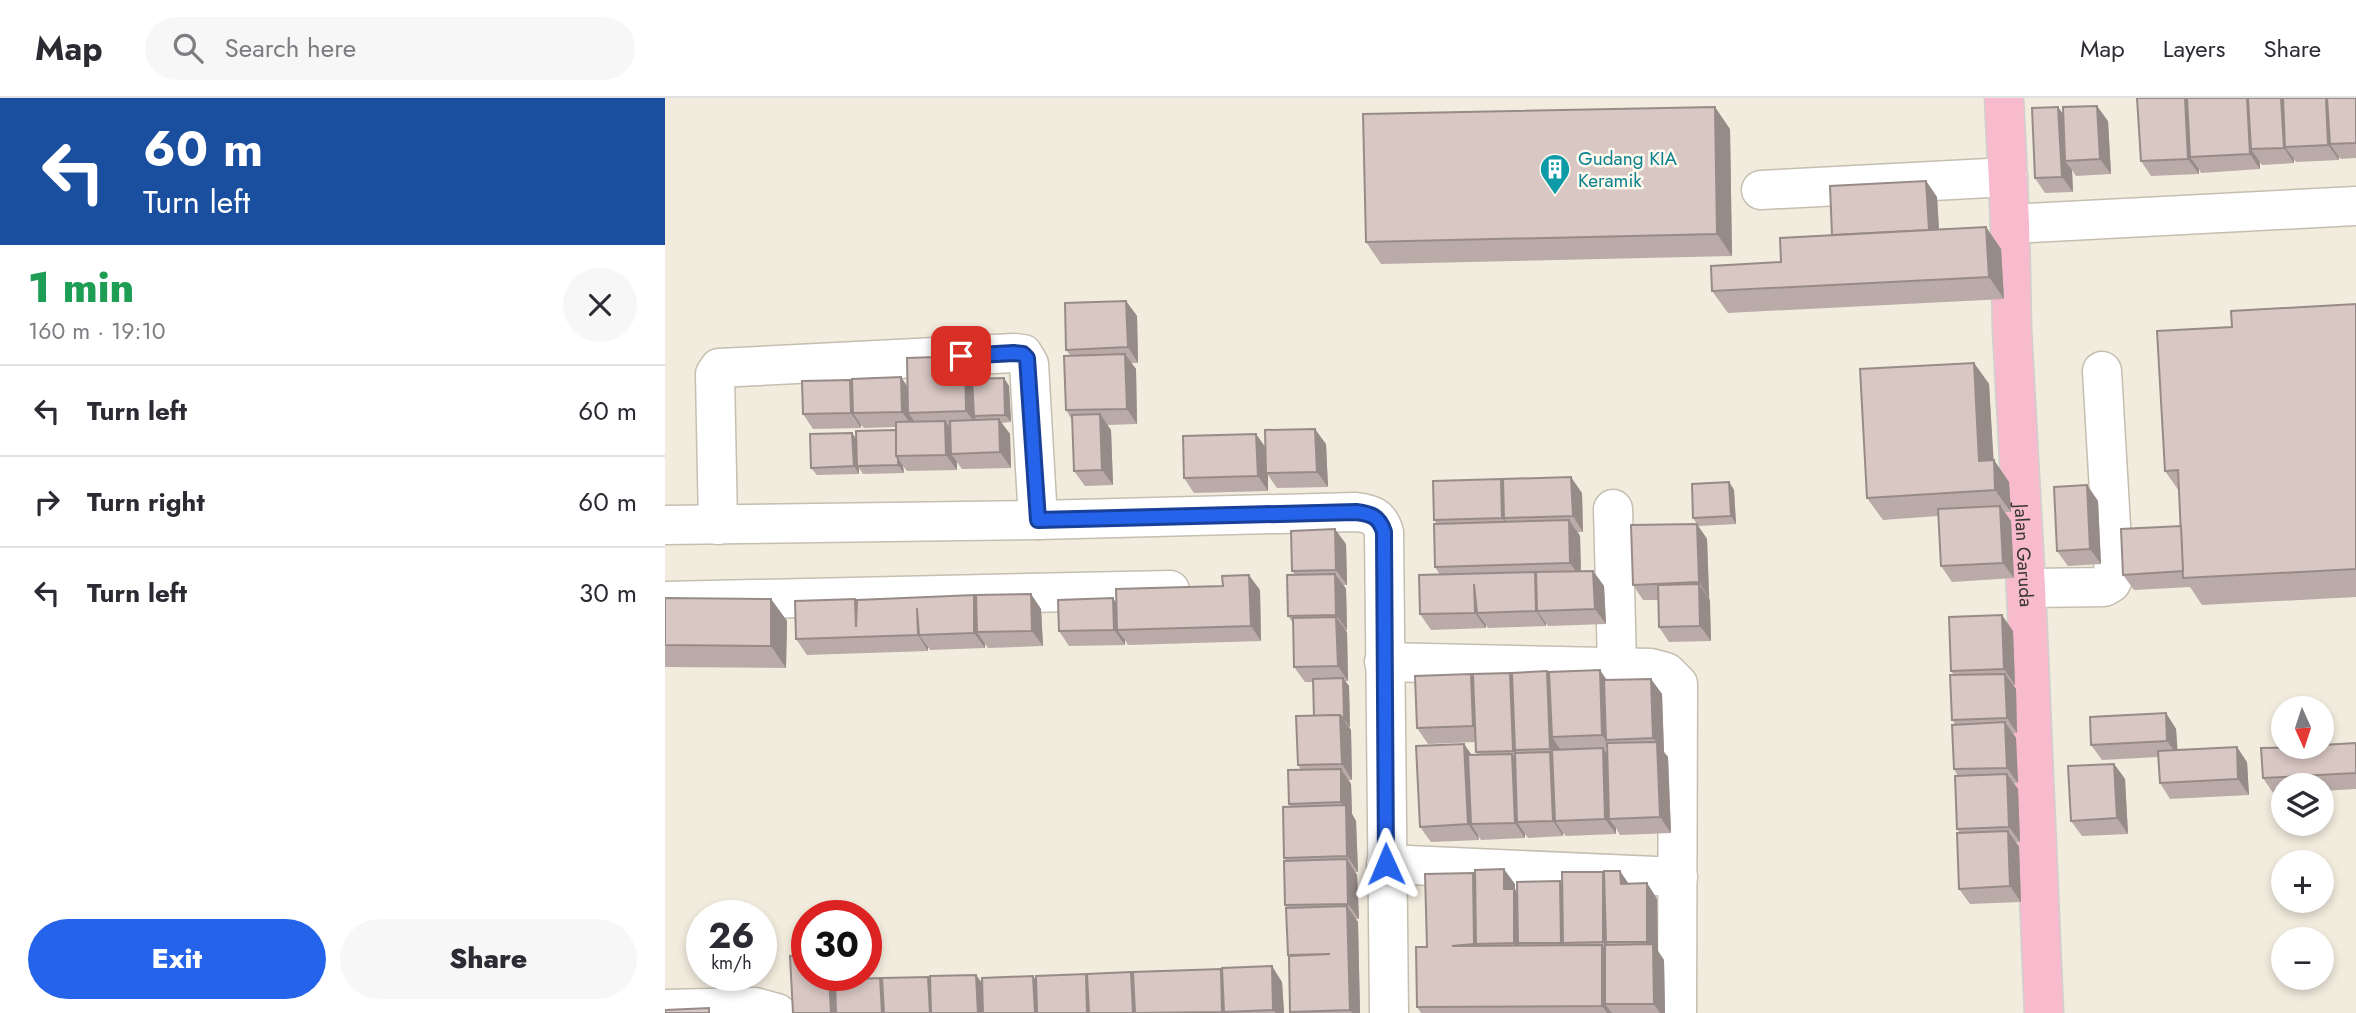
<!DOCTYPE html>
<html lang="en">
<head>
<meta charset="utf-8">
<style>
  body { margin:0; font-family:Jost,sans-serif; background:#f7f7f7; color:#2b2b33; height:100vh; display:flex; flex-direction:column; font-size:26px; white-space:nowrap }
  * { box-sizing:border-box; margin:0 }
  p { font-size:23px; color:#7c7c81 }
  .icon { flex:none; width:38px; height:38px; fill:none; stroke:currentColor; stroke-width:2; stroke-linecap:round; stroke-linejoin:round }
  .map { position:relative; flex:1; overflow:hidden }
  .side { display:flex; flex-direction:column; background:#fff; width:665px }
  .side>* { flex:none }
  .hud { background:#1a4fa0; color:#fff; overflow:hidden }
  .needle { width:46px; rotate:177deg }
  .controls { position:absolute; left:1606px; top:598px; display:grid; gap:14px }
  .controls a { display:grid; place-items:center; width:63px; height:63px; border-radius:50%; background:#fff; box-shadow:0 4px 10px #0003; font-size:35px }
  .speed { position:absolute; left:21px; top:802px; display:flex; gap:14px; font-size:35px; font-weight:700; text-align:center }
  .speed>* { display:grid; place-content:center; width:91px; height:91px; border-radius:50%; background:#fff; box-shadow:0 4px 10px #0003; line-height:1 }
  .speed small { font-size:18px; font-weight:400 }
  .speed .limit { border:10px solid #d22; background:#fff; color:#111 }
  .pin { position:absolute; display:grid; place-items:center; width:60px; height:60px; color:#fff; margin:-30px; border-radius:14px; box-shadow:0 4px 10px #0006 }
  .me { position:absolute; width:77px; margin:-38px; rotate:359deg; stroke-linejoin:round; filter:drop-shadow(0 0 5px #0008) }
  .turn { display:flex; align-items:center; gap:24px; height:147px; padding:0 28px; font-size:32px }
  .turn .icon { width:91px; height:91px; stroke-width:2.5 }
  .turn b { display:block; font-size:49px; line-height:60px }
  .round { display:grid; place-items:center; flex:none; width:74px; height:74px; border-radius:37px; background:#f7f7f7 }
  .headline { display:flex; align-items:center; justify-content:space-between; height:119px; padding:0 28px }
  h1 { font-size:42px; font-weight:800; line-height:52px; color:#1e9e55 }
  .action { display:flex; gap:14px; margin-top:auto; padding:14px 28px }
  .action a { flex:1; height:80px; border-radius:42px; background:#2563eb; color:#fff; font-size:28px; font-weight:800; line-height:80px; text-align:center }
  .action a+a { background:#f7f7f7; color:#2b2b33 }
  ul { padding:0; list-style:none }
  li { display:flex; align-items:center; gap:21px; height:91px; padding:0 28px; border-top:2px solid #e1e1e2 }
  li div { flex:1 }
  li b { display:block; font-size:26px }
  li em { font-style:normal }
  header { display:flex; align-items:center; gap:42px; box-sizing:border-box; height:98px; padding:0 35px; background:#fff; border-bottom:2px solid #e1e1e2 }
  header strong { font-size:33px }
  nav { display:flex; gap:38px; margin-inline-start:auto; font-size:24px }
  .search { width:490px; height:63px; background:#f7f7f7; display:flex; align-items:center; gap:18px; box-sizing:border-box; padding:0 24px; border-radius:38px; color:#7c7c81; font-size:26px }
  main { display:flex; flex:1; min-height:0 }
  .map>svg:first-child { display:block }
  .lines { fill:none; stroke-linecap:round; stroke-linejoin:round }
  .minor-casing { stroke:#c5beb1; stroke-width:41 }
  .major-casing { stroke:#cfcfcd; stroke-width:41 }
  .minor { stroke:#fff; stroke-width:38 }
  .major { stroke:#f7bbcd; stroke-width:38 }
  .wall { fill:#baaba8 }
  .shaded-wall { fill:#978b88 }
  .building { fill:#d8c7c3; stroke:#978b88; stroke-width:2 }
  .route-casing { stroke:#184099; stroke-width:18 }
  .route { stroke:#2563eb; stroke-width:12 }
  .labels { text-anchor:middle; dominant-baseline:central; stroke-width:5; stroke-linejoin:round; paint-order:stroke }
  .culture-label { font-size:19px; fill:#0d838f; stroke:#fff9ee; text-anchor:start }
  .street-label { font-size:19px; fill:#37352f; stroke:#fff9ee }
</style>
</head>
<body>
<header>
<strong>Map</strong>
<div class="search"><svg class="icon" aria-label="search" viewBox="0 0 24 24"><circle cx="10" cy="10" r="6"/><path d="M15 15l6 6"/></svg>Search here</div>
<nav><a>Map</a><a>Layers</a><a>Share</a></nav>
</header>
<main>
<section class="side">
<div class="hud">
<div class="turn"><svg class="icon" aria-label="left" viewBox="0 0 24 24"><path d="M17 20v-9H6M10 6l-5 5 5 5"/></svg><div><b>60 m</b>Turn left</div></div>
</div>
<div class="headline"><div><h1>1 min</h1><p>160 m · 19:10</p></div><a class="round"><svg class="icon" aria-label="close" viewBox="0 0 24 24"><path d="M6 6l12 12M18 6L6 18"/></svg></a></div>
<ul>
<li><svg class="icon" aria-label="left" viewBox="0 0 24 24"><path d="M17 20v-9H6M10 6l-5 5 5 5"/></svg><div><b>Turn left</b></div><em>60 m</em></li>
<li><svg class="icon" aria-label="right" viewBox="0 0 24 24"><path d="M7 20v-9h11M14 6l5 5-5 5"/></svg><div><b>Turn right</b></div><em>60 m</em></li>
<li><svg class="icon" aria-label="left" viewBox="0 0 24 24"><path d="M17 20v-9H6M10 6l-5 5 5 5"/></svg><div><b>Turn left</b></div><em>30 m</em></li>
</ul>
<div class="action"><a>Exit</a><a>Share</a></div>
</section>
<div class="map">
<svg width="1691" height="915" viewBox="0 0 1691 915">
  <rect width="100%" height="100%" fill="#f2ecde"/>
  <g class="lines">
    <g class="minor-casing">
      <g id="minor">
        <path d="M1096 92 1343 79"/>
        <path d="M1345 126 1691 108"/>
        <path d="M948 411 952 567"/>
        <path d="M0 427 373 422 691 414C706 416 714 418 719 434L724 915"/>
        <path d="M53 427 50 276 54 270 349 255 358 256 364 266 373 422"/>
        <path d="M1361 490 1439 489 1446 485 1449 479 1437 273"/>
        <path d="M0 503 505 492"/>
        <path d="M719 564 986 570 1001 574 1013 586 1012 915"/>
        <path d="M721 766 1013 779"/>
        <path d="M0 911 90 909 112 915"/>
      </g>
    </g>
    <g class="major-casing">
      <g id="major">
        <path id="s1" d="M1339 0 1345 126 1347 232 1361 490 1379 915"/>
      </g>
    </g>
    <use href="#minor" class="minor"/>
    <use href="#major" class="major"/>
  </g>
  <g class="wall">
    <path d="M1691 0V60L1676 61 1674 59V62L1631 64 1629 61V65L1597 67 1595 64V71L1536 75 1534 71V76L1486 78 1476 63 1522 1Z"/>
    <path d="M1398 16 1443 23 1446 76 1411 78 1407 72 1408 94 1380 95 1370 80Z"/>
    <path d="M1065 31 1067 158 716 166 701 144Z"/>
    <path d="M1261 83 1272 99 1274 131 1321 129 1336 151 1339 201 1063 215 1047 193 1116 164 1167 137Z"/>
    <path d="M461 203 472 218 473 265H466L471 271 472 326 442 327 446 332 448 387 420 388 409 373 407 322 401 312 405 257 401 252Z"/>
    <path d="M1691 206V499L1537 507 1525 489 1469 492 1458 477 1516 428 1514 393 1500 373 1567 229Z"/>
    <path d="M1309 265 1324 286 1328 362 1344 384 1346 414H1340L1346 423 1349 480 1287 484 1276 468 1273 418 1218 422 1202 400Z"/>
    <path d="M311 273V281L339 280 344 288 346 324 336 325 345 336 346 370 297 371 292 364V372L242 373 238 368 239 375 198 376 194 370V376L152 377 146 370 192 341 231 332V329L199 330 196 327V330L148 331 138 316 185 282 187 285 242 288Z"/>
    <path d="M591 336 601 350 661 346 663 389 612 390 603 377V393L529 395 519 380Z"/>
    <path d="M836 381 838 385 917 395 918 434H913L915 438 916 473H928L939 488 941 526 883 528 881 525V528L823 530 821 527V530L766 532 755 516 775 477 770 469 772 426 769 422Z"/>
    <path d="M1064 384 1069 392 1071 426 1033 428 1042 441 1046 543 1004 544 994 529 993 502H978L968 487 1032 426 1028 420Z"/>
    <path d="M1422 387 1433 403 1436 466 1403 468 1392 453Z"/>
    <path d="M681 446 682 487H679L681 491 682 532H680L682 534 683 583H680L684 588 685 629H684L686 632 687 682H684L686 686 687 716 691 723 693 774H690L692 777 694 821H691L693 824 695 915H625L622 810 620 807 621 763 619 760 626 709 624 706 636 672 633 667 649 618 648 584H640L629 569 628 525 623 518 630 477 627 473Z"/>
    <path d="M595 492 596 543 463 547 460 542V547L404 548 394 533Z"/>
    <path d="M366 496 376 511 378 548 323 550 320 546V550L265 552 263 549V553L142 557 131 541 190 501 192 504 311 501Z"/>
    <path d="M0 500 106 501 122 523 121 570 0 569Z"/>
    <path d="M1348 533 1350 587H1348L1351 591 1352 635H1348L1351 640 1353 685H1348L1353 691 1355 744H1351L1354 749 1356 804 1305 806 1294 791 1295 735 1292 731 1293 678 1289 671 1290 626 1287 622 1289 577 1286 573Z"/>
    <path d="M882 573 885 577 942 582 986 581 997 596 999 654 1003 659 1006 735 955 737 951 730V736L901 738 898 735V738L863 740 860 736V740L816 742 813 737 814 742 766 744 755 729 799 646 807 657H813L811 654 810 644 763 646 752 630 806 576 808 579 845 575 847 578Z"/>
    <path d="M1501 615 1511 631 1512 652 1582 664 1584 697 1505 701 1495 685 1493 659 1437 662 1426 647Z"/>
    <path d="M1691 645V691L1657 693V688H1619V695H1608L1598 680Z"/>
    <path d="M1449 666 1460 681 1463 736 1417 738 1406 723Z"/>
    <path d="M938 774 939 776 964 786 982 785 992 801 993 853 999 862 1000 915H756L752 909 762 849 808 775 810 778 850 786V792L852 795 895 783 897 787Z"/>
    <path d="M466 874 468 877 558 874 617 884 619 915H128L142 877H173L174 882 215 880 217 883 263 879 265 881 311 877 317 885 422 878Z"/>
  </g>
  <g class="shaded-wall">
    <path d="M1520 0H1521L1531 13 1525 59 1534 71V76L1523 61Z"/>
    <path d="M1582 0H1587L1586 51 1595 64V71L1585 56Z"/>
    <path d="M1616 0H1626L1620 49 1629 61V65L1619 50Z"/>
    <path d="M1661 0H1666L1665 46 1674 59V62L1663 47Z"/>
    <path d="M1432 8 1443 23 1446 76 1435 61Z"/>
    <path d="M1050 9 1065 31 1067 158 1052 136Z"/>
    <path d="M1393 9 1404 24 1400 63 1407 72 1408 94 1397 79Z"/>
    <path d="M1261 83 1272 99 1275 150 1264 134Z"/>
    <path d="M1321 129 1336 151 1339 201 1324 179Z"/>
    <path d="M461 203 472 218 473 265 463 249Z"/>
    <path d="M460 256 471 271 472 326 462 311Z"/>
    <path d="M300 258 311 273 312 318H309L312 322V328L301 313Z"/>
    <path d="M1309 265 1324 286 1330 385 1314 363Z"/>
    <path d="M236 279 247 295 243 315 248 321V329L237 314Z"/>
    <path d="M339 280 344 288 346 324 340 317Z"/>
    <path d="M185 282 195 297 188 315 196 327V330L186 315Z"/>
    <path d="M435 316 446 332 448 387 437 372Z"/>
    <path d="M334 321 345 336 346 370 335 354Z"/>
    <path d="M280 323 291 338 286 356 292 364V372L281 357Z"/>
    <path d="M650 331 661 346 663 389 652 374Z"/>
    <path d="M187 335 193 343 192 368 194 370V376L189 368Z"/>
    <path d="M591 336 602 352 601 375 603 377V393L593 378Z"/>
    <path d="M233 360 238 368 239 375 233 367Z"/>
    <path d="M1329 362 1344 384 1346 414 1330 392Z"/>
    <path d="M906 379 917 395 918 434 908 418Z"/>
    <path d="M836 381 846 396 839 420 848 433V435L837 420Z"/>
    <path d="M1064 384 1069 392 1071 426 1066 418Z"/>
    <path d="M1422 387 1433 403 1436 466 1425 451Z"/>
    <path d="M1335 408 1346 423 1349 480 1338 465Z"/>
    <path d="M904 422 915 438 916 480 905 465Z"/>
    <path d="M1032 426 1042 441 1044 500 1034 484Z"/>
    <path d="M670 431 681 446 682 487 671 472Z"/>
    <path d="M928 473 939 488 941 526 930 511Z"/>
    <path d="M870 474 880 489 872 513 881 525V528L871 513Z"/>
    <path d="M670 476 681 491 682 532 671 517Z"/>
    <path d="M584 477 595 492 596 543 586 528Z"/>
    <path d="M809 486 812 515 821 527V530L810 515Z"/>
    <path d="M1034 486 1045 502 1046 543 1035 528Z"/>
    <path d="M366 496 376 511 378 548 367 533Z"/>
    <path d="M309 497 319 513 312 534 320 546V550L309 535Z"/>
    <path d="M448 500 459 516 452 532 460 542V547L449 532Z"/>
    <path d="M106 501 122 523 121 570 106 548Z"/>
    <path d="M252 510 254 537 263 549V553L253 537Z"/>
    <path d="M1337 517 1348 533 1350 587 1339 571Z"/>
    <path d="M671 519 682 534 683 583 673 568Z"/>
    <path d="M935 572 946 588 941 642 948 652 937 637Z"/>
    <path d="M882 573 893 589 887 639 895 651 896 666 885 651Z"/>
    <path d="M845 575 855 590 850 652 858 664V668L848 653Z"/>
    <path d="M806 576 817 592 818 644 808 628Z"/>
    <path d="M1340 576 1351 591 1352 635 1342 620Z"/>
    <path d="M678 580 684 588 685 629 679 621Z"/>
    <path d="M986 581 997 596 999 654 1003 659 1006 735 995 719 992 645 988 640Z"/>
    <path d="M1501 615 1511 631 1513 658 1502 643Z"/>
    <path d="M675 617 686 632 687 682 677 666Z"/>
    <path d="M1340 624 1351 640 1353 685 1342 670Z"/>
    <path d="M799 646 809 661 806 726 813 737 814 742 803 726Z"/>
    <path d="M1572 649 1582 664 1584 697 1573 681Z"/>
    <path d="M938 650 948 666 944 721 951 730V736L940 721Z"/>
    <path d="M885 654 895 670 890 723 898 735V738L888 723Z"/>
    <path d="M847 656 857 671 852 724 860 736V740L850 725Z"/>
    <path d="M1449 666 1460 681 1463 736 1452 720Z"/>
    <path d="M676 671 686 686 687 716 691 723 693 774 682 758 681 711 676 704Z"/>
    <path d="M1342 676 1353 691 1355 744 1344 729Z"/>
    <path d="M1343 733 1354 749 1356 804 1345 788Z"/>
    <path d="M682 761 692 777 694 821 683 806Z"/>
    <path d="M839 771 850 786V792L860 806 853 845 860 855V861L849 845 839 791Z"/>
    <path d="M955 773 966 789 956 786Z"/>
    <path d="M938 774 948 789 941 844 949 856V860L938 844Z"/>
    <path d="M808 775 818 790 811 846 820 859V862L809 846Z"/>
    <path d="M895 783 906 799 898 845 906 856V860L896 845Z"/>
    <path d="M982 785 992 801 993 853 999 862 1000 915H995L989 906 988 853 982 844Z"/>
    <path d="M682 808 693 824 695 915H687L685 912Z"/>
    <path d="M937 847 947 862 940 906 947 915H942L937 908Z"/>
    <path d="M607 868 617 884 619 915H611L608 912Z"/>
    <path d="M556 871 566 886 560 915 557 914Z"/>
    <path d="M466 874 477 890 478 915H468Z"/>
    <path d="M421 876 431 891 432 915H422Z"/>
    <path d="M164 877H173L175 915H166Z"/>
    <path d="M311 877 322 892 323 915H313Z"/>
    <path d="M368 878 379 893 380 915H370Z"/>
    <path d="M263 879 273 894 275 915H265Z"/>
    <path d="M215 880 226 896 227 915H217Z"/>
  </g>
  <g class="building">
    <path d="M1472 0H1520L1523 61 1476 63Z"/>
    <path d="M1522 0H1582L1585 56 1525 59Z"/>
    <path d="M1583 0H1616L1619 50 1586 51Z"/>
    <path d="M1618 0H1661L1663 47 1620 49Z"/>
    <path d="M1662 0H1691V45L1665 46Z"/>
    <path d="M1432 8 1435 61 1400 63 1398 9Z"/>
    <path d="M1050 9 1052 136 701 144 698 16Z"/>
    <path d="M1393 9 1397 79 1370 80 1367 10Z"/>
    <path d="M1261 83 1264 132 1167 137 1165 88Z"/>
    <path d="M1321 129 1324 179 1047 193 1046 168 1116 164 1115 140Z"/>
    <path d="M461 203 463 249 401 252 400 205Z"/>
    <path d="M1691 206V471L1518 480 1513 372 1500 373 1492 233 1567 229 1566 213Z"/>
    <path d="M460 256 462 311 401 312 399 258Z"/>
    <path d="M300 258 301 313 243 315 242 260Z"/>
    <path d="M1309 265 1314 363 1329 362 1330 392 1202 400 1195 271Z"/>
    <path d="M236 279 237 314 188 315 187 281Z"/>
    <path d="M339 280 340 317 309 318 307 281Z"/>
    <path d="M185 282 186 315 138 316 137 283Z"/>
    <path d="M435 316 437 372 409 373 407 317Z"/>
    <path d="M334 321 335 354 286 356 285 323Z"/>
    <path d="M280 323 281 357 231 358V324Z"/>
    <path d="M650 331 652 374 601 375 600 332Z"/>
    <path d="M231 332V358L233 360V367L192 368 191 333Z"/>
    <path d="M187 335 189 368 146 370 145 336Z"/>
    <path d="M591 336 593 378 519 380 518 338Z"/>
    <path d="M906 379 908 418 839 420 838 381Z"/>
    <path d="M836 381 837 420 769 422 768 383Z"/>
    <path d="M1064 384 1066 418 1028 420 1027 386Z"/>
    <path d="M1422 387 1425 451 1392 453 1389 389Z"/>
    <path d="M1335 408 1338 465 1276 468 1273 411Z"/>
    <path d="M904 422 905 465 770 469 769 426Z"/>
    <path d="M1032 426 1034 484 968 487 966 427Z"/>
    <path d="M1516 428 1518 473 1458 477 1456 431Z"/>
    <path d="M670 431 671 472 627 473 626 433Z"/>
    <path d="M928 473 930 511 872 513 871 474Z"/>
    <path d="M870 474 871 513 812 515 809 486 810 515 755 516 754 477Z"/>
    <path d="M670 476 671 517 623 518 622 477Z"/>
    <path d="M584 477 586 528 452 532 451 491 558 488 557 478Z"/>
    <path d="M1034 486 1035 528 994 529 993 487Z"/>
    <path d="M366 496 367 533 312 534 311 497Z"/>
    <path d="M309 497V535L254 537 252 510 253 537 131 541 130 503 190 501 191 529 192 502Z"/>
    <path d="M0 500 106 501V548L0 547Z"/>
    <path d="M448 500 449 532 394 533 393 502Z"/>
    <path d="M1337 517 1339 571 1286 573 1284 519Z"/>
    <path d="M671 519 673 568 629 569 628 520Z"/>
    <path d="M935 572 937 637 887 639 884 574Z"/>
    <path d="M882 573 885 651 850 652 847 575Z"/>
    <path d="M845 575 848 653 811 654 808 576Z"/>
    <path d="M806 576 808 628 752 630 750 578Z"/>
    <path d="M1340 576 1342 620 1287 622 1285 577Z"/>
    <path d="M678 580 679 621 675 617 649 618 648 581Z"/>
    <path d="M986 581 988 640 941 642 939 582Z"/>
    <path d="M1501 615 1502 643 1426 647 1425 619Z"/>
    <path d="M675 617 677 666 633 667 631 618Z"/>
    <path d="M1340 624 1342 670 1289 671 1287 627Z"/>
    <path d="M992 644 995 719 944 721 942 645Z"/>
    <path d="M1691 645V675L1598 680 1596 650 1657 649V647Z"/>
    <path d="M799 646 803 726 755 729 751 648Z"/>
    <path d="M1572 649 1573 681 1495 685 1493 653Z"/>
    <path d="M938 650 940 721 890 723 887 652Z"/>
    <path d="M885 654 888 723 852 724 850 655Z"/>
    <path d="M847 656 850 725 806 726 803 657Z"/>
    <path d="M1449 666 1452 720 1406 723 1403 668Z"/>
    <path d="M676 671V704L624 706 623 672Z"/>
    <path d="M1342 676 1344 729 1292 731 1290 678Z"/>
    <path d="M681 707 682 758 619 760 618 709Z"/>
    <path d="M1343 733 1345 788 1294 791 1292 735Z"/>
    <path d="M682 761 683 806 620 807 619 763Z"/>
    <path d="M839 771V791H849V845L811 846 810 772Z"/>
    <path d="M939 773H955L956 786 982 785V844H941Z"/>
    <path d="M897 774H938V844L898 845Z"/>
    <path d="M808 775 809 846 787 848 937 847V908L752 909 751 849H762L760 776Z"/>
    <path d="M895 783 896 845H853L852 784Z"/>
    <path d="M682 808 685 912 625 914 624 858 665 856 623 857 621 810Z"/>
    <path d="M988 846 989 906H940V847Z"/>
    <path d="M142 857V877H164L166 915H128L125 858Z"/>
    <path d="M607 868 608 912 559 914 557 870Z"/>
    <path d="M556 871 557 914 470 915 468 874Z"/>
    <path d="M466 874 468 915H424L422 876Z"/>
    <path d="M421 876 422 915H372L371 878Z"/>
    <path d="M311 877 313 915H266L265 878Z"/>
    <path d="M368 878 370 915H318L317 880Z"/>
    <path d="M263 879 265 915H219L217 880Z"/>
    <path d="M215 880 217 915H171L170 882Z"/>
    <path d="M44 910V915H0V912Z"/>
  </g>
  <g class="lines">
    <g class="route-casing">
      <path id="route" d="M296 258 349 255 358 256 362 260 373 422 691 414C706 416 714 418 719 434L721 766"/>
    </g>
    <use href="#route" class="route"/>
  </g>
  <defs>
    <g id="building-pin" transform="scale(1.575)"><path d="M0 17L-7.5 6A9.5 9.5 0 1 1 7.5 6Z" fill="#0f9aa8" stroke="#fff9ee"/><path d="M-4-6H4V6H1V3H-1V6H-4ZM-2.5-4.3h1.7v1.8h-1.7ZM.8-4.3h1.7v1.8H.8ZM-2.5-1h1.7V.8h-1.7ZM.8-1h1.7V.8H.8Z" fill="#fff"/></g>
  </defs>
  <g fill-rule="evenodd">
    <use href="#building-pin" x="890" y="71"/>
  </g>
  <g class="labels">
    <g class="culture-label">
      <text x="913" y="60">Gudang KIA<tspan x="913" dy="22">Keramik</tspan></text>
    </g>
    <g class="street-label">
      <text stroke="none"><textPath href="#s1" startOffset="458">Jalan Garuda</textPath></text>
    </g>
  </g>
</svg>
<div class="controls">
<a><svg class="needle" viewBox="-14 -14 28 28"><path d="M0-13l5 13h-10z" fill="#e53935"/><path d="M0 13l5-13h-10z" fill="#7c7c81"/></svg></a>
<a><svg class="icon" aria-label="layers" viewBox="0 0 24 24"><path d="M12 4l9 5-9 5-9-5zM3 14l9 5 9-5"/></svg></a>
<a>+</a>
<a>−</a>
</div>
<div class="speed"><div>26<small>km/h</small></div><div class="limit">30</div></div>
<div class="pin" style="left:296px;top:258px;background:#d93025"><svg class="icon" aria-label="arrive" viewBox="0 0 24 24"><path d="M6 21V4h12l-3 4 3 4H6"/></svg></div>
<svg class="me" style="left:721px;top:766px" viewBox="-20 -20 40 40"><path d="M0-17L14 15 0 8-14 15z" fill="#2563eb" stroke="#fff" stroke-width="4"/></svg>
</div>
</main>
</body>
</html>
